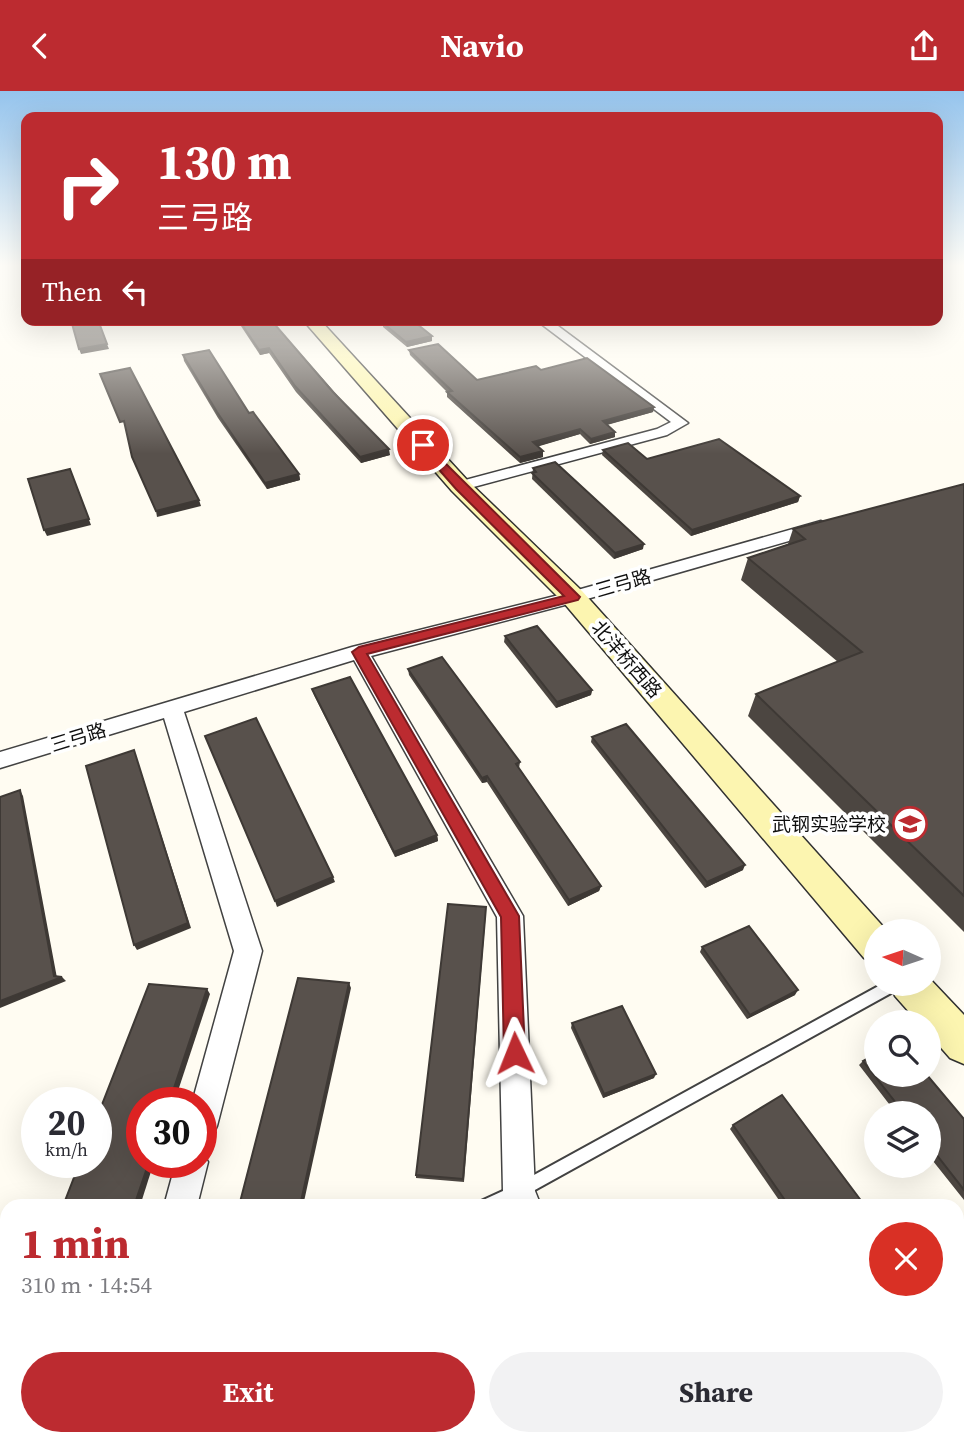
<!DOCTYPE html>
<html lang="en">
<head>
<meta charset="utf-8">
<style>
  body { margin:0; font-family:"Source Serif 4","Noto Sans SC",serif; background:#f2f2f3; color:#2b2b33; height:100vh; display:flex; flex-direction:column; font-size:26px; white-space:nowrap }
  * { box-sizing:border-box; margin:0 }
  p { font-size:23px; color:#7c7c81 }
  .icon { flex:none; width:38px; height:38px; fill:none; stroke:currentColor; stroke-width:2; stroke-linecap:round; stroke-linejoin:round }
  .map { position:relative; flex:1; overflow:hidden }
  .side { position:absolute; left:0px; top:1108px; width:964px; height:247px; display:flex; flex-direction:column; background:#fff; border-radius:21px 21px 0 0; box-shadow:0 7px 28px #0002 }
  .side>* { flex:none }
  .hud { position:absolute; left:21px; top:21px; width:922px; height:214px; border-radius:14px; box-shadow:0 7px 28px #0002; background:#bc2b30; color:#fff; overflow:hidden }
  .needle { width:46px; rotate:273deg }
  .fabs { position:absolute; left:864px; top:828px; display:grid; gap:14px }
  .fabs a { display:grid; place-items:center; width:77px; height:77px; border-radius:50%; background:#fff; box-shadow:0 7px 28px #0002; font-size:35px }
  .speed { position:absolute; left:21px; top:996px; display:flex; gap:14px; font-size:35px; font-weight:700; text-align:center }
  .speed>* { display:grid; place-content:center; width:91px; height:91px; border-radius:50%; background:#fff; box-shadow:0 7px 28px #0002; line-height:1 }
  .speed small { font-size:18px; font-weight:400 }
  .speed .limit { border:10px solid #d22; background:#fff; color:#111 }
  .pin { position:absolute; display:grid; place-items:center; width:60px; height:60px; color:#fff; margin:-30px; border:4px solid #fff; border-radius:50%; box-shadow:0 2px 7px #0007 }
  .me { position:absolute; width:77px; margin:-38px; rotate:358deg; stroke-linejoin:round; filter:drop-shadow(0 0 5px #0008) }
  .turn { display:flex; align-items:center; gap:24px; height:147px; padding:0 21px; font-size:32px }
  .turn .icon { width:91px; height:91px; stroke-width:2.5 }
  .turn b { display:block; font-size:49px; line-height:60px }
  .then { display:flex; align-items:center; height:66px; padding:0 21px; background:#0003; gap:14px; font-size:26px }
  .round { display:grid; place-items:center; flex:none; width:74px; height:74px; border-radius:37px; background:#f2f2f3 }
  .head { display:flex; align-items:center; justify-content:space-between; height:119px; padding:0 21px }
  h1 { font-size:42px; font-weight:700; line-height:52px; color:#bc2b30 }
  .action { display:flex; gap:14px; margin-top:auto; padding:14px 21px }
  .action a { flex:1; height:80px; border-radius:42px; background:#bc2b30; color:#fff; font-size:28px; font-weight:700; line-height:80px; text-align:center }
  .action a+a { background:#f2f2f3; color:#2b2b33 }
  header { display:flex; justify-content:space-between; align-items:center; height:91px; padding:0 21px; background:#bc2b30; color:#fff; font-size:32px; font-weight:700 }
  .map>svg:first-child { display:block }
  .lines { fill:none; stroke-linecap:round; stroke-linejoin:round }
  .service-casing { stroke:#424242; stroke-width:4 }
  .minor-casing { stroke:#424242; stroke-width:3 }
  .secondary-casing { stroke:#313131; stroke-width:3 }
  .service { fill:#fff; fill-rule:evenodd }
  .minor { fill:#fff; fill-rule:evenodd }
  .secondary { fill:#fcf5b0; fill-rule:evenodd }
  .wall { fill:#4c4641 }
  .shaded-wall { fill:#3e3935 }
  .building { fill:#58514c; stroke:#3e3935; stroke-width:2 }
  .route { fill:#bc2b30; stroke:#7a1c1f; stroke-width:2 }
  .labels { text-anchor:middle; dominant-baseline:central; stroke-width:7; stroke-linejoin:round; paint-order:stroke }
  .street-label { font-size:19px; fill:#0f0f0f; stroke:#fff }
  .poi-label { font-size:19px; fill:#0f0f0f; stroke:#fff; text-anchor:end }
</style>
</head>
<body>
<header><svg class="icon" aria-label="back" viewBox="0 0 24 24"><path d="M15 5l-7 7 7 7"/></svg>Navio<svg class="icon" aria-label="share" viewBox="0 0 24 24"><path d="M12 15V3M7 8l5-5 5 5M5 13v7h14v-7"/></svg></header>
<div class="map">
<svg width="964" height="1353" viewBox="0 0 964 1353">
  <rect width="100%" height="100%" fill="#fffcf2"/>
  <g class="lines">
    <g class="service-casing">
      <g id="service">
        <path d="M884 892H903L902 896 524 1105 504 1115H478L481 1110 514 1095Z"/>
        <rect x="0" y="1188" width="7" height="16"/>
      </g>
    </g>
    <g class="minor-casing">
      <g id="minor">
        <path d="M536 229H550L688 332 667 344 466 398H454L452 395 454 392 657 338 671 331Z"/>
        <path d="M722 229H747C741 235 728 235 722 229Z"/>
        <path d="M821 430 830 435 827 439 580 510 371 565 523 825 535 1100 541 1115H508L503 1100 497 826 354 569 184 621 262 860 217 1035 212 1046 201 1051V1012H192L234 860 164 627 0 677V661L352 556 567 502Z"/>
        <path d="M201 1059 208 1071 197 1115H164L176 1071H201Z"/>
        <path d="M99 1348H137L135 1353H97Z"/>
      </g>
    </g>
    <g class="secondary-casing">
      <g id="secondary">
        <path d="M303 229H320L468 390 582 500 887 840H877V872L864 867 564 512 452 400Z"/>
        <path d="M929 887 964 924V973L950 967 929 943V931H918L895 905 890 892H929Z"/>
      </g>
    </g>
    <use href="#service" class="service"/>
    <use href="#minor" class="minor"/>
    <use href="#secondary" class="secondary"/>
  </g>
  <g class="wall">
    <path d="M237 229H271L390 364 361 372 296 301 269 262 260 264Z"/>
    <path d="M383 232 432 245V250L407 256 383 236Z"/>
    <path d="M409 259 477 289 541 279 654 316 653 321 607 334 615 341V346L590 353 580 343 538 355 543 360V366L520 372 447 306V301L410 264Z"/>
    <path d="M183 264 249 322 299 383 300 389 267 398 218 327 184 270Z"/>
    <path d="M603 359 647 368 800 405 798 411 691 445 602 364Z"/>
    <path d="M533 377 643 458 614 468 532 388Z"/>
    <path d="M964 393V841L748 625 756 603 838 571 741 489 748 467 788 453 793 438Z"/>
    <path d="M505 545 592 599 591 604 556 617 504 551Z"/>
    <path d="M408 578 520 671 519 677 601 795 599 800 568 815 487 691 482 692 409 584Z"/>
    <path d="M312 598 437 744 438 750 395 766 314 604Z"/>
    <path d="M592 646 743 779 705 797 591 651Z"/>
    <path d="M486 821 464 1091 416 1087V1084Z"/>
    <path d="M702 856 795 904 747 928 700 861Z"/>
    <path d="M572 932 654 987 603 1007 571 937Z"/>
    <path d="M863 970 964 1028V1109L929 1065V1022H896L859 974Z"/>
    <path d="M733 1034 865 1115H783L730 1038Z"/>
  </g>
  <g class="shaded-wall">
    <path d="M432 245V250L407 256 406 251Z"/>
    <path d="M107 253 109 258 81 263 79 258Z"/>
    <path d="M269 257V262L260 264 259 259Z"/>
    <path d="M654 316 653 321 602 335 603 330Z"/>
    <path d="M580 338V343L533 357V351Z"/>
    <path d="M615 341V346L590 353 591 348Z"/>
    <path d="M389 358 390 364 361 372 360 366Z"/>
    <path d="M543 360V366L520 372V366Z"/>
    <path d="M70 378 91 434 47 445 44 439Z"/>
    <path d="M299 383 300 389 267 398 265 392Z"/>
    <path d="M800 405 798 411 691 445 692 439Z"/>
    <path d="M199 409 201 415 157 426 156 420Z"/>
    <path d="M644 453 643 458 614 468 615 462Z"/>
    <path d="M592 599 591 604 556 617 557 611Z"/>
    <path d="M134 659 191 837 137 859 134 854Z"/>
    <path d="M487 685V691L482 692V687Z"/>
    <path d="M20 699 23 705 57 887 62 886 66 890 0 917V910L54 885Z"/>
    <path d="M437 744 438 750 395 766 394 761Z"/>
    <path d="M745 774 743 779 705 797 707 791Z"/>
    <path d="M333 786 335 791 277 816 275 810Z"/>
    <path d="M601 795 599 800 568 815 569 809Z"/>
    <path d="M349 892 351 897 303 1115H300Z"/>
    <path d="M207 898 210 903 174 1012H169Z"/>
    <path d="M798 899 795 904 747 928 750 924Z"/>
    <path d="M656 983 654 987 603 1007 604 1003Z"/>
    <path d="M149 1071H154L140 1115H134Z"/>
    <path d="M57 1348H63L61 1353H55Z"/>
  </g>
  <g class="building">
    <path d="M71 229H98L107 253 79 258Z"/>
    <path d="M239 229H271L333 301 389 358 360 366 295 295 269 257 259 259Z"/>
    <path d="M393 229H412L432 245 406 251 383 232Z"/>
    <path d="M438 253 477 289 536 275 541 279 587 267 654 316 603 330 615 341 591 348 580 338 533 351 543 360 520 366 447 301 452 300 409 259Z"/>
    <path d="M209 259 249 322 253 321 299 383 265 392 217 321 183 264Z"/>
    <path d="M130 277 199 409 156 420 132 366 124 330 120 331 100 283Z"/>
    <path d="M719 348 800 405 692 439 603 359 628 352 647 368Z"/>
    <path d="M555 371 644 453 615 462 532 382 536 381 533 377Z"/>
    <path d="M70 378 89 428 44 439 28 388Z"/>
    <path d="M964 393V805L756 603 862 561 748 467 805 448 793 438Z"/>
    <path d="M537 535 592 599 557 611 505 545Z"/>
    <path d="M442 566 520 671 516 673 601 795 569 809 487 685 482 687 408 578Z"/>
    <path d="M350 586 437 744 394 761 312 598Z"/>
    <path d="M256 627 333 786 275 810 205 645Z"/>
    <path d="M626 633 745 774 707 791 592 646Z"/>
    <path d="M134 659 188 832 134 854 86 675Z"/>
    <path d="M20 699 54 885 62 886 0 910V706Z"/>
    <path d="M448 813 486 816 463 1088 416 1084Z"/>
    <path d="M749 835 798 899 750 924 702 856Z"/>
    <path d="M298 887 349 892 300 1115H239Z"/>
    <path d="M149 893 207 898 169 1012H142V1071H149L134 1115H63L80 1071H96V1029Z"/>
    <path d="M622 915 656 983 604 1003 572 932Z"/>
    <path d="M877 962V984H927L964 1028V1099L929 1054V1022H904L863 970Z"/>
    <path d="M782 1004 865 1115H789L733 1034Z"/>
    <path d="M7 1309V1348H57L55 1353H0V1328Z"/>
    <path d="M222 1348H268L269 1353H221Z"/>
    <path d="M435 1348H506L508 1353H436Z"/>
  </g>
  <linearGradient id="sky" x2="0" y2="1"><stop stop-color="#95c4ed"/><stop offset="0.48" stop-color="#fffef9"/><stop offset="1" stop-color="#fffef9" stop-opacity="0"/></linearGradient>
  <rect width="964" height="363" fill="url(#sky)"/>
  <path class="route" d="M423 350 580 506 578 509 367 563 519 825 525 962 522 969 515 972 507 969 504 962 501 826 352 561 359 556 564 505 456 398 419 356 418 354Z"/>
  <defs>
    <g id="school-ring" transform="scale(1.75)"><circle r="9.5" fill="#fff" stroke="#bc2b30" stroke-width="1.5"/><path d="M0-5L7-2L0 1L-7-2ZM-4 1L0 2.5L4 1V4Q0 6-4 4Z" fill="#bc2b30"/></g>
  </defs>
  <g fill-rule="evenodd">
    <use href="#school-ring" x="910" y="733"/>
  </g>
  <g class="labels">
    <g class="street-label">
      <text transform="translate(623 492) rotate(-16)">三弓路</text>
      <text transform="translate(627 568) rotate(49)">北洋桥西路</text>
      <text transform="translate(78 646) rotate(-17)">三弓路</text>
    </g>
    <g class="poi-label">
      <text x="886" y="733">武钢实验学校</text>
    </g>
  </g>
</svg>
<div class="fabs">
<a><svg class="needle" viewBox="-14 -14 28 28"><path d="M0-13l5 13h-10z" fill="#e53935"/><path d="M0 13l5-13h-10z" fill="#7c7c81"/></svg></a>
<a><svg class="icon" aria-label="search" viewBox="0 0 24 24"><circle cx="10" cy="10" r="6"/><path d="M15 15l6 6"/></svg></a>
<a><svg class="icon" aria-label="layers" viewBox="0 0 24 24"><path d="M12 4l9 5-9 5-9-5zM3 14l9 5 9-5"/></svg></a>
</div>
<div class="speed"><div>20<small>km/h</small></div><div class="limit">30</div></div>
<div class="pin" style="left:423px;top:354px;background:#d93025"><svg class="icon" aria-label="arrive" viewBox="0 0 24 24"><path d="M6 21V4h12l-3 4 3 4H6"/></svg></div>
<svg class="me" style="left:515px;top:962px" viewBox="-20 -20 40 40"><path d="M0-17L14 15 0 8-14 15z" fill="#bc2b30" stroke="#fff" stroke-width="4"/></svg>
<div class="hud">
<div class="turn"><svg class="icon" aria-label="right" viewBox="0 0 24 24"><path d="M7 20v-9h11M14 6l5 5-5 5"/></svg><div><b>130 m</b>三弓路</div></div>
<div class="then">Then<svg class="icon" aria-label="left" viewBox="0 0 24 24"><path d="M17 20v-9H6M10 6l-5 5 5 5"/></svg></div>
</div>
<section class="side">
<div class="head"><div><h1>1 min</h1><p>310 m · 14:54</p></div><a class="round" style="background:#d93025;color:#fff"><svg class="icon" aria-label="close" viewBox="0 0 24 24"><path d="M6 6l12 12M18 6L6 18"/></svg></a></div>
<div class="action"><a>Exit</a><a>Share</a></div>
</section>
</div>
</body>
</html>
